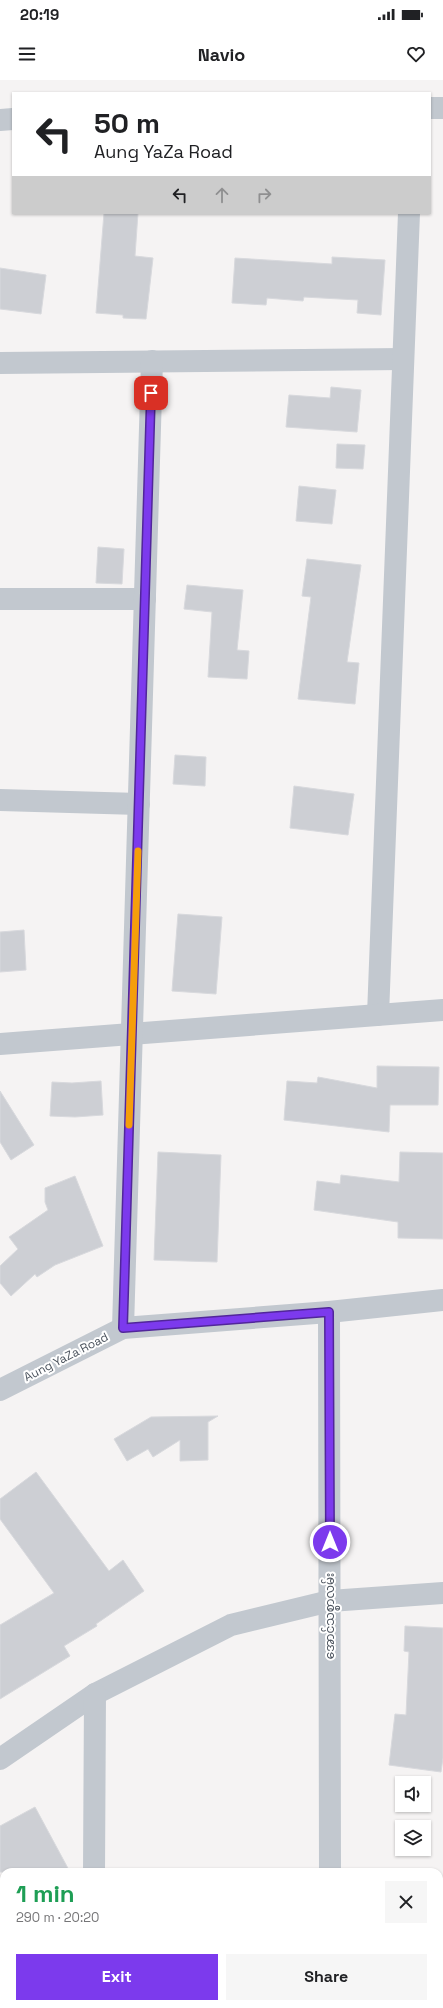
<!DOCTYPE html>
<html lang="en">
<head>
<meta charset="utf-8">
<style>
  body { margin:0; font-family:"Space Grotesk","Noto Sans Myanmar",sans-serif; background:#f6f6f6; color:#202124; height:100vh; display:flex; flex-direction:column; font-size:15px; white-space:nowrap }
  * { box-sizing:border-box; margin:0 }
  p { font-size:13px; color:#757577 }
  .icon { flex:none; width:22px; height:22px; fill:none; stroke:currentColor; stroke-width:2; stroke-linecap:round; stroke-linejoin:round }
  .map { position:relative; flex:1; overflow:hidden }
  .sheet { position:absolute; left:0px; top:1788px; width:443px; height:140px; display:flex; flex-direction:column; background:#fff; border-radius:12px 12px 0 0; box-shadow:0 1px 3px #0004 }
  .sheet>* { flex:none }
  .top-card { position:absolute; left:12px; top:12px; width:419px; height:122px; border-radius:0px; box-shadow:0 1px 3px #0004; background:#fff; color:#202124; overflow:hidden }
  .tools { position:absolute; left:395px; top:1696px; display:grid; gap:8px }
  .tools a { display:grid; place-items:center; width:36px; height:36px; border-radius:0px; background:#fff; box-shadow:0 1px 3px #0004; font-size:20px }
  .pin { position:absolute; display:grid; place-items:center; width:34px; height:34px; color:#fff; margin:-17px; border-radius:8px; box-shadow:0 2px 6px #0006 }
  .me { position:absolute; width:44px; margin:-22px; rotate:0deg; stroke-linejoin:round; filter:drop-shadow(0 0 3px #0008) }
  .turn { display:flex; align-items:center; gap:14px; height:84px; padding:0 16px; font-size:18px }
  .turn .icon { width:52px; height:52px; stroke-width:2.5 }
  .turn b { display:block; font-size:28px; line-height:34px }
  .lanes { display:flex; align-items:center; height:38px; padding:0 16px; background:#0003; justify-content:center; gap:20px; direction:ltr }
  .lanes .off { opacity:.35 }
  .round { display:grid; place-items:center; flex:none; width:42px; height:42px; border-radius:0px; background:#f6f6f6 }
  .overview { display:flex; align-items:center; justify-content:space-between; height:68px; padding:0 16px }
  h1 { font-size:24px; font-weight:700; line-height:30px; color:#1e9e55 }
  .primary-button { display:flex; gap:8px; margin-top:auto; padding:8px 16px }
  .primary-button a { flex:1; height:46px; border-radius:0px; background:#7c3aed; color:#fff; font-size:16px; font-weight:700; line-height:46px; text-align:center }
  .primary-button a+a { background:#f6f6f6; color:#202124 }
  .status { display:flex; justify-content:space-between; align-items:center; height:28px; padding:0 20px; background:#fff; direction:ltr }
  .status svg { height:11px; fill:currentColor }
  header { display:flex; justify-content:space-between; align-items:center; height:52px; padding:0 16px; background:#fff; font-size:18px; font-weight:700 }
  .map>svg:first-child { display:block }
  .building { fill:#cdcfd4; stroke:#d8d9dd }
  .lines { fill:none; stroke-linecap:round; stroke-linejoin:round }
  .street { stroke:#c2c8cf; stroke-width:22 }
  .route-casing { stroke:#51269a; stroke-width:10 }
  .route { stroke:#7c3aed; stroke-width:7 }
  .slow { stroke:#f59e0b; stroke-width:7 }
  .labels { text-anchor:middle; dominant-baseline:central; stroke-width:4; stroke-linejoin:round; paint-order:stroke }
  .street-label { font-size:12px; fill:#4c545e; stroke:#fff }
</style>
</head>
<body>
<div class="status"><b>20:19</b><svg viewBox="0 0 49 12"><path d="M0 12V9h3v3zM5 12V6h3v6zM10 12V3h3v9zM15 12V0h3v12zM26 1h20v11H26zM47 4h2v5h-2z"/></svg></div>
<header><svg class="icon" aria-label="menu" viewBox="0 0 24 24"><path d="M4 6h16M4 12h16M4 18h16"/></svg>Navio<svg class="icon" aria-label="heart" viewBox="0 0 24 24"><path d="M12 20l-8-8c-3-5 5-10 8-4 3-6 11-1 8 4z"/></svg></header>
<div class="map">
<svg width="443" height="1928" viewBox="0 0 443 1928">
  <rect width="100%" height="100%" fill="#f5f3f3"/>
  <g class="building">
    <path d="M104 133H138L135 176 153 178 146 239 123 238V235L96 233Z"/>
    <path d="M332 177 385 180 381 235 357 233 358 220 304 217 303 221 267 218 266 225 232 223 235 178 332 184Z"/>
    <path d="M0 188 46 195 41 234 0 229Z"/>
    <path d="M331 307 361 310 357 352 286 347 289 315 330 318Z"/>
    <path d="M337 364 365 365 363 389 336 388Z"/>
    <path d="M299 406 336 410 332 444 296 441Z"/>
    <path d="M98 467 124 469 122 504 96 503Z"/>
    <path d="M307 479 361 485 347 582 359 583 355 624 298 619 311 517 302 516Z"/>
    <path d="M187 505 243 510 237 570 249 571 247 599 208 597 212 532 184 529Z"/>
    <path d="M175 675 206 677 205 706 173 704Z"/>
    <path d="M294 706 354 714 348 755 290 748Z"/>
    <path d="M178 834 222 837 216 914 172 911Z"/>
    <path d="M24 850 26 890 0 892V852Z"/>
    <path d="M377 986 439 987 438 1025H390L389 1052 284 1040 287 1001 317 1003 318 997 377 1008Z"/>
    <path d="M101 1001 103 1035 75 1037 50 1036 52 1002 72 1003Z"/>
    <path d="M0 1011 34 1065 11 1080 0 1062Z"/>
    <path d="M158 1072 221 1075 217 1182 154 1180Z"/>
    <path d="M400 1072 443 1073V1159L398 1158V1142L314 1130 317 1101 340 1104 341 1095 399 1102Z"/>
    <path d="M75 1096 103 1166 55 1185 37 1197 35 1194 11 1216 0 1203V1186L18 1169 9 1157 48 1130 45 1122V1108Z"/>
    <path d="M218 1336 208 1342V1380L180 1381V1360L153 1377 148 1369 127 1381 114 1359 151 1337Z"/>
    <path d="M36 1392 109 1491 123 1480 144 1511 96 1544 97 1546 64 1566 70 1576 0 1619V1545L54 1513 0 1439V1419Z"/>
    <path d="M405 1546 443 1548V1678L441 1692 389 1685 395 1634 406 1635 409 1572 404 1571Z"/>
    <path d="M35 1727 70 1792H0V1746Z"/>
  </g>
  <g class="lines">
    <g class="street">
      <path d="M430 28H443"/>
      <path d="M0 40 13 39"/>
      <path d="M0 283 403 279"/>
      <path d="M0 519H145"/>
      <path d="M0 720 139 724"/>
      <path d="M378 935 409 133"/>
      <path d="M0 964 443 930"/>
      <path d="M329 1232 330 1792"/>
      <path d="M123 1248 152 281"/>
      <path d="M0 1310 123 1248 329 1232 443 1220"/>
      <path d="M0 1679 95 1614 231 1545 330 1521 443 1513"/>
      <path d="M94 1792 95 1614"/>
      <path d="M93 1928V1924"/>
      <path d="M329 1928V1924"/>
    </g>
  </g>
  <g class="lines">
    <g class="route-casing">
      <path id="route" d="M151 313 123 1248 329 1232 330 1462"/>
    </g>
    <use href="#route" class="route"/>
    <path class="slow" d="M129 1045 138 771"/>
  </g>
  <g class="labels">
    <g class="street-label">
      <text transform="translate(66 1277) rotate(-27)">Aung YaZa Road</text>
      <text transform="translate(330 1536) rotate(-90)">အောင်သစ္စာလမ်း</text>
    </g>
  </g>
</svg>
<div class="tools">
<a><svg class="icon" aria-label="sound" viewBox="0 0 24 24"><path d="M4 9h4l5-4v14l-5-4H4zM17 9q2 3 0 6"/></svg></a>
<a><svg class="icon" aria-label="layers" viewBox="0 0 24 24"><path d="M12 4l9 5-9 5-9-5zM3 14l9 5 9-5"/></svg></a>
</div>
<div class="pin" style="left:151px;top:313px;background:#d93025"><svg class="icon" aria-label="arrive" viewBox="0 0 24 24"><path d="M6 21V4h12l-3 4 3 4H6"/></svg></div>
<svg class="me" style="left:330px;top:1462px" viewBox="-20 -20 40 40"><circle r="17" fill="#7c3aed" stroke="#fff" stroke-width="3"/><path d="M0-11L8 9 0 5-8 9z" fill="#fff"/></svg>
<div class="top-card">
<div class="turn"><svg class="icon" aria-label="left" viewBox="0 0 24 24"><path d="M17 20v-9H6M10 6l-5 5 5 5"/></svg><div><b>50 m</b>Aung YaZa Road</div></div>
<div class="lanes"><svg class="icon" aria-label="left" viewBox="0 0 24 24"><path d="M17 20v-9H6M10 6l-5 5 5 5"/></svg><svg class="icon off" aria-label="ahead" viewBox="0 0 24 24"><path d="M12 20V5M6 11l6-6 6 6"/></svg><svg class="icon off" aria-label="right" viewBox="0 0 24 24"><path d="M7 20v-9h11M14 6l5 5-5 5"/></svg></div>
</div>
<section class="sheet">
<div class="overview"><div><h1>1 min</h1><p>290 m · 20:20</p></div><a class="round"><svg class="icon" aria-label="close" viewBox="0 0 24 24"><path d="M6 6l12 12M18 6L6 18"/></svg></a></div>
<div class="primary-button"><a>Exit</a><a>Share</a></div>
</section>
</div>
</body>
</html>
